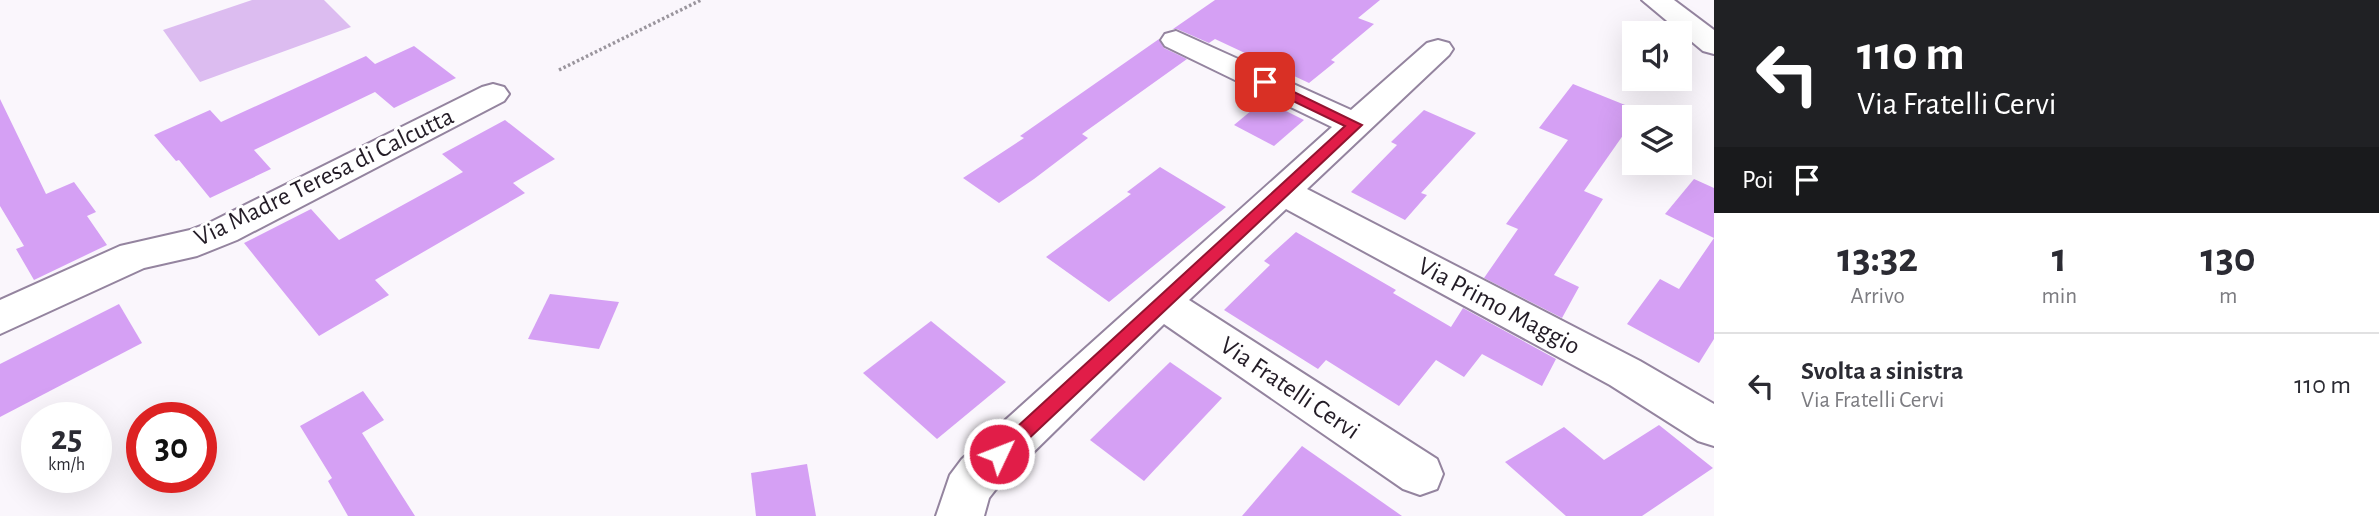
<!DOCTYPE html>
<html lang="it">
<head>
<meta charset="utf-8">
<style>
  body { margin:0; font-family:"Alegreya Sans",sans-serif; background:#f2f2f3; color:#2b2b33; height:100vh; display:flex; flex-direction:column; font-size:26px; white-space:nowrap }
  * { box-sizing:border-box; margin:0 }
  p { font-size:23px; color:#7c7c81 }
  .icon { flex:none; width:38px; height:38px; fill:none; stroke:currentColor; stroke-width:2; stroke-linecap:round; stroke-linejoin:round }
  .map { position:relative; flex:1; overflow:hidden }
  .sheet { display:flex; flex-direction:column; background:#fff; width:665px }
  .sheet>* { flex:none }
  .top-card { background:#202124; color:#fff; overflow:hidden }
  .fabs { position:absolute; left:1622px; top:21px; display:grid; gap:14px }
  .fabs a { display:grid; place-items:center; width:70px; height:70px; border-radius:0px; background:#fff; box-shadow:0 7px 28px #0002; font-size:35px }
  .speed { position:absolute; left:21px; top:402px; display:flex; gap:14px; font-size:35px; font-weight:700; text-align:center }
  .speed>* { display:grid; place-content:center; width:91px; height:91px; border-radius:50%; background:#fff; box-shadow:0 7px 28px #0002; line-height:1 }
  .speed small { font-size:18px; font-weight:400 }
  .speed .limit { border:10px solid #d22; background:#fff; color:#111 }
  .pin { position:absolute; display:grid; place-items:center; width:60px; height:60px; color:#fff; margin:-30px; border-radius:14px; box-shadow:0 4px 10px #0006 }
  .me { position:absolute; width:77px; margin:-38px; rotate:47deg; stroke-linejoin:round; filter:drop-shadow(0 0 5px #0008) }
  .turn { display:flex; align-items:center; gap:24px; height:147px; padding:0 28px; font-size:32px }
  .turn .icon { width:91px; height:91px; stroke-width:2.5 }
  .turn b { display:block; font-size:49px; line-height:60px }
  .then { display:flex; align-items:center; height:66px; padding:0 28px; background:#0003; gap:14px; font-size:26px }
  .eta { display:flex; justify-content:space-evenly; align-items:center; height:119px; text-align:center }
  .eta b { font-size:42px; font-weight:700; line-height:49px }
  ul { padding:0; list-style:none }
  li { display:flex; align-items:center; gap:21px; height:105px; padding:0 28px; border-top:2px solid #e1e1e2 }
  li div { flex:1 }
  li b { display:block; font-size:26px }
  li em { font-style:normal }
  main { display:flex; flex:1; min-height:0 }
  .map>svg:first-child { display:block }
  .green { fill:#dcbcf0 }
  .building { fill:#d5a0f4 }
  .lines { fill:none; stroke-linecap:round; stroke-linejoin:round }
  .minor-casing { stroke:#94849f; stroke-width:4 }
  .path { stroke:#9a959d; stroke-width:3.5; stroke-dasharray:2.5 2.5; stroke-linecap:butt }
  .minor { fill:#fff; fill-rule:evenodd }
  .route { fill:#e11d48; stroke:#92132f; stroke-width:2 }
  .labels { text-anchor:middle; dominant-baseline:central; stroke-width:6; stroke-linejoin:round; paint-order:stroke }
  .street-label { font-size:26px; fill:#231c26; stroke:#fff }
</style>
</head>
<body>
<main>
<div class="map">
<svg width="1714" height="516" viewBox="0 0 1714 516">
  <rect width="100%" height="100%" fill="#faf6fc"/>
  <path class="green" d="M252 0H324L351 27 200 82 163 30Z"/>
  <g class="building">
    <path d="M1215 0H1380L1358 18 1374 24 1331 60 1335 62 1309 83 1215 39 1209 43 1177 29H1173Z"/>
    <path d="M1159 39 1164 48 1187 59 1082 134 1088 138 1034 179 999 203 963 178 1024 138 1020 136Z"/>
    <path d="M414 46 456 78 394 108 375 92 254 150 271 169 210 198 179 160 176 161 154 135 210 110 221 122 366 56 375 64Z"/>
    <path d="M1573 84 1640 111 1584 191 1603 199 1554 275 1579 287 1562 318 1484 278 1518 229 1506 224 1568 140 1539 128Z"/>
    <path d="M0 99 46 194 74 182 96 212 87 216 107 245 34 280 16 249 24 246 0 206Z"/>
    <path d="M1264 100 1304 120 1274 146 1234 125Z"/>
    <path d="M1424 110 1476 133 1421 193 1427 195 1405 220 1351 192 1397 145 1391 142Z"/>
    <path d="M505 120 555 159 513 183 525 193 375 280 389 295 319 336 244 243 311 209 339 240 463 172 442 154Z"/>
    <path d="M1160 167 1226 207 1109 302 1046 257 1131 194 1127 192Z"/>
    <path d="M1694 179 1714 188V238L1665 214Z"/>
    <path d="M1296 232 1396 290 1393 293 1451 327 1463 308 1556 359 1542 386 1482 354 1464 377 1436 360 1399 406 1326 360 1318 369 1224 310 1270 265 1264 261Z"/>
    <path d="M1714 238V339L1699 363 1627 324 1660 279 1679 289Z"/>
    <path d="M550 294 619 302 599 349 528 339Z"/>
    <path d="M119 304 142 343 0 417V364Z"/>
    <path d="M931 321 1006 382 937 439 863 373Z"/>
    <path d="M1170 362 1222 398 1144 481 1090 440Z"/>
    <path d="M363 391 384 420 362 433 415 516H348L328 481 332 478 300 426Z"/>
    <path d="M1659 425 1713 468 1642 516H1566L1505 462 1564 427 1604 460Z"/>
    <path d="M1302 446 1402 516H1242Z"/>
    <path d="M807 464 816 516H756L751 473Z"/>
  </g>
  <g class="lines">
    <g class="minor-casing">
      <g id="minor">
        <path d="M1642 0H1674L1714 30V54L1703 51Z"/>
        <path d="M1176 31 1351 110 1427 43 1438 40 1449 43 1453 49 1449 55 1307 189 1640 361 1714 404V446L1698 441 1610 385 1286 209 1189 300 1437 459 1443 474 1437 489 1420 495 1403 489 1164 324 996 489 989 498 984 516H936L950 475 962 459 1332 127 1165 46 1161 40 1165 34Z"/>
        <path d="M493 84 504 87 509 94 504 101 237 240 197 256 144 268 0 334V300L120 246 190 230 211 222 482 87Z"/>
      </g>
    </g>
    <path class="path" d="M559 70 701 0"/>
    <use href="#minor" class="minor"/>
  </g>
  <path class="route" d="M1265 78 1362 125 1006 460 999 463 993 460 990 454 993 449 1345 126 1260 85V79Z"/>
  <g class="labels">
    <g class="street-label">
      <text transform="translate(324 177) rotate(-26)">Via Madre Teresa di Calcutta</text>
      <text transform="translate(1499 306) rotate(28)">Via Primo Maggio</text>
      <text transform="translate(1290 388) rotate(34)">Via Fratelli Cervi</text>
    </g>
  </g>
</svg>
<div class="fabs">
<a><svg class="icon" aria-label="sound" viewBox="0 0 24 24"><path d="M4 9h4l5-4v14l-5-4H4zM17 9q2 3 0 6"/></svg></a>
<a><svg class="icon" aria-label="layers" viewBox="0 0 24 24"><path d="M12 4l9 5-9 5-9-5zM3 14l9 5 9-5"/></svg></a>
</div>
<div class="speed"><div>25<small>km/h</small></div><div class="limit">30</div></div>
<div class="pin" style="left:1265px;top:82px;background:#d93025"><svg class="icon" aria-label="arrive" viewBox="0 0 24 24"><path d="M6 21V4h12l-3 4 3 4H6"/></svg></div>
<svg class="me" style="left:999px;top:454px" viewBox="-20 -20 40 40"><circle r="17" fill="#e11d48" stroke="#fff" stroke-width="3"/><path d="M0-11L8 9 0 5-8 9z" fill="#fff"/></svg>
</div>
<section class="sheet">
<div class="top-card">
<div class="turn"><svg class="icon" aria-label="left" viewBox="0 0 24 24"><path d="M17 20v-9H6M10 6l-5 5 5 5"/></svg><div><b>110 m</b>Via Fratelli Cervi</div></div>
<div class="then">Poi<svg class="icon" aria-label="arrive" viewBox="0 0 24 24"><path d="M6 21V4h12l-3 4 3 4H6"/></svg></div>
</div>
<div class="eta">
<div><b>13:32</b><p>Arrivo</p></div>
<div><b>1</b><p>min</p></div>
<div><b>130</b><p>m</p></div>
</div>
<ul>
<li><svg class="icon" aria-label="left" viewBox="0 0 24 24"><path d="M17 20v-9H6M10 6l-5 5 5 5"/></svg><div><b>Svolta a sinistra</b><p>Via Fratelli Cervi</p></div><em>110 m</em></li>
</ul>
</section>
</main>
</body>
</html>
